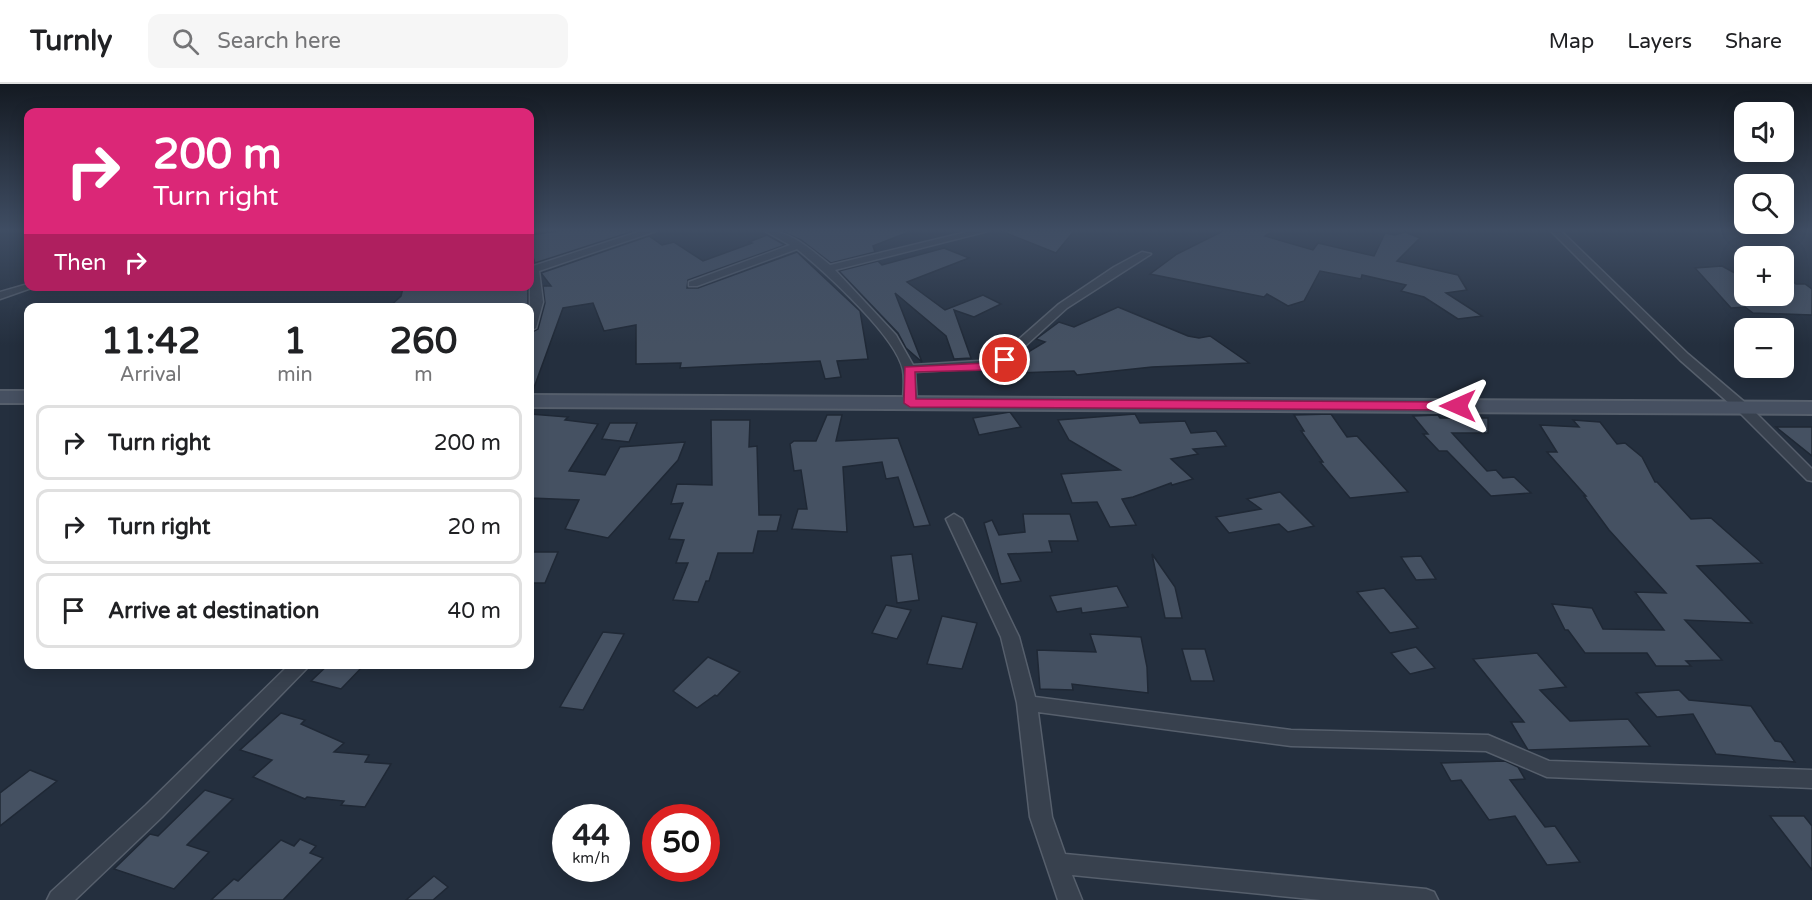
<!DOCTYPE html>
<html lang="en">
<head>
<meta charset="utf-8">
<style>
  body { margin:0; font-family:"Varela Round",sans-serif; background:#f6f6f6; color:#202124; height:100vh; display:flex; flex-direction:column; font-size:22px; white-space:nowrap }
  * { box-sizing:border-box; margin:0 }
  p { font-size:20px; color:#757577 }
  .icon { flex:none; width:33px; height:33px; fill:none; stroke:currentColor; stroke-width:2; stroke-linecap:round; stroke-linejoin:round }
  .map { position:relative; flex:1; overflow:hidden }
  .side { position:absolute; left:24px; top:219px; width:510px; height:366px; display:flex; flex-direction:column; background:#fff; border-radius:12px; box-shadow:0 3px 15px #0003 }
  .side>* { flex:none }
  .hud { position:absolute; left:24px; top:24px; width:510px; height:183px; border-radius:12px; box-shadow:0 3px 15px #0003; background:#db2777; color:#fff; overflow:hidden }
  .fabs { position:absolute; left:1734px; top:18px; display:grid; gap:12px }
  .fabs a { display:grid; place-items:center; width:60px; height:60px; border-radius:12px; background:#fff; box-shadow:0 3px 15px #0003; font-size:30px }
  .speed { position:absolute; left:552px; top:720px; display:flex; gap:12px; font-size:30px; font-weight:700; text-align:center }
  .speed>* { display:grid; place-content:center; width:78px; height:78px; border-radius:50%; background:#fff; box-shadow:0 3px 15px #0003; line-height:1 }
  .speed small { font-size:15px; font-weight:400 }
  .speed .limit { border:9px solid #d22; background:#fff; color:#111 }
  .pin { position:absolute; display:grid; place-items:center; width:51px; height:51px; color:#fff; margin:-26px; border:3px solid #fff; border-radius:50%; box-shadow:0 2px 6px #0007 }
  .me { position:absolute; width:66px; margin:-33px; rotate:270deg; stroke-linejoin:round; filter:drop-shadow(0 0 4px #0008) }
  .turn { display:flex; align-items:center; gap:21px; height:126px; padding:0 30px; font-size:27px }
  .turn .icon { width:78px; height:78px; stroke-width:2.5 }
  .turn b { display:block; font-size:42px; line-height:51px }
  .then { display:flex; align-items:center; height:57px; padding:0 30px; background:#0003; gap:12px; font-size:22px }
  .eta { display:flex; justify-content:space-evenly; align-items:center; height:102px; text-align:center }
  .eta b { font-size:36px; font-weight:800; line-height:42px }
  ul { padding:0; list-style:none }
  li { display:flex; align-items:center; gap:18px; height:75px; margin:0 12px 9px; padding:0 18px; border:3px solid #e0e0e0; border-radius:12px }
  li div { flex:1 }
  li b { display:block; font-size:22px }
  li em { font-style:normal }
  header { display:flex; align-items:center; gap:36px; box-sizing:border-box; height:84px; padding:0 30px; background:#fff; border-bottom:2px solid #e0e0e0 }
  header strong { font-size:28px }
  nav { display:flex; gap:33px; margin-inline-start:auto; font-size:21px }
  .search { width:420px; height:54px; background:#f6f6f6; display:flex; align-items:center; gap:15px; box-sizing:border-box; padding:0 21px; border-radius:12px; color:#757577; font-size:22px }
  .map>svg:first-child { display:block }
  .building { fill:#455162; stroke:#1f2835; stroke-width:1.5 }
  .lines { fill:none; stroke-linecap:round; stroke-linejoin:round }
  .street-casing { stroke:#565f6c; stroke-width:3 }
  .secondary-casing { stroke:#565f6c; stroke-width:4 }
  .street { fill:#38414e; fill-rule:evenodd }
  .secondary { fill:#465061; fill-rule:evenodd }
  .route { fill:#db2777; stroke:#8e194d; stroke-width:1.5 }
</style>
</head>
<body>
<header>
<strong>Turnly</strong>
<div class="search"><svg class="icon" aria-label="search" viewBox="0 0 24 24"><circle cx="10" cy="10" r="6"/><path d="M15 15l6 6"/></svg>Search here</div>
<nav><a>Map</a><a>Layers</a><a>Share</a></nav>
</header>
<div class="map">
<svg width="1812" height="816" viewBox="0 0 1812 816">
  <rect width="100%" height="100%" fill="#242f3e"/>
  <g class="building">
    <path d="M558 147H634L535 179 530 163V151Z"/>
    <path d="M781 147H908L909 148 873 162 875 168 831 179 801 156Z"/>
    <path d="M1001 147H1074L1056 169Z"/>
    <path d="M1223 147H1273L1265 152 1313 166 1318 159 1374 172 1385 149 1395 151 1405 148 1420 154 1397 177 1458 191 1467 206 1446 209 1482 232 1458 235 1424 213 1401 207 1406 201 1362 191 1361 195 1320 187 1304 217 1288 222 1267 210 1264 213 1150 190 1177 170Z"/>
    <path d="M767 151 785 161 688 196 687 204H698L797 168 860 227 868 275 837 277 841 293 825 295 820 277 680 284 681 279 636 280V241L604 247 593 219 563 224 532 309H530V249L538 245 545 219 543 202H551L541 189 649 152 662 161 674 158 703 177 752 159 749 158Z"/>
    <path d="M944 164 969 174 907 198 945 226 983 211 1001 220 974 233 954 226 971 274 954 275 946 252 895 209 922 278 906 264 898 249 839 187 878 177 882 181Z"/>
    <path d="M1722 182 1744 194V212H1779L1784 214V190L1796 200H1805L1812 205V231L1753 229 1745 223 1731 224 1695 184Z"/>
    <path d="M424 202 423 205 528 202V224H388L401 212 403 204Z"/>
    <path d="M1118 223 1188 252 1199 254 1210 252 1249 279 1152 283 1077 291 1074 287 1013 289 1010 279 1045 258 1036 255 1059 238 1074 243Z"/>
    <path d="M1010 328 1021 343 979 351 973 334Z"/>
    <path d="M530 330 568 333 565 336 598 340 569 387 605 391 620 363 685 358 678 376 608 454 565 445 579 416 530 414Z"/>
    <path d="M1135 330 1140 339 1185 337 1191 349 1216 347 1226 362 1193 365 1198 370 1171 375 1193 395 1172 401 1171 399 1133 413 1122 415 1136 441 1110 443 1097 418 1072 419 1061 390 1120 386 1069 356 1058 336Z"/>
    <path d="M1331 330 1347 353 1357 352 1408 408 1350 414 1320 378H1323L1301 347H1304L1294 331Z"/>
    <path d="M827 331H842L836 357 898 354 930 441 914 443 898 393 886 395 882 378 843 383 847 448 792 445 798 425H807L801 386 794 387 790 360 794 357H816Z"/>
    <path d="M1438 331 1440 334H1488V349H1452L1487 387 1496 386 1503 394 1514 393 1531 409 1491 412 1447 367H1439L1423 350H1428L1413 332Z"/>
    <path d="M711 336H750L749 363 757 362 759 431H781L777 447H758L753 469H718L709 497H706L698 518 673 516 688 479H676L684 456 669 455 683 419 671 420 677 400 712 401Z"/>
    <path d="M1573 336 1600 338 1617 360 1625 359 1642 373 1655 398H1657L1691 435 1711 434 1762 479 1697 482 1752 539 1685 536 1722 576 1686 577 1691 582H1656L1647 569H1585L1568 546H1565L1552 520 1592 524 1603 545 1664 546 1635 508 1666 509 1609 446 1584 412H1586L1547 368H1557L1540 341 1579 343Z"/>
    <path d="M610 339H637L629 358 602 355Z"/>
    <path d="M1776 343H1812V372Z"/>
    <path d="M1280 408 1314 442 1288 448 1279 440 1229 449 1216 433 1261 425 1247 415Z"/>
    <path d="M1023 430H1070L1078 457H1049L1052 468 1008 470 1021 497 1001 500 984 439 992 436 999 451 1025 448Z"/>
    <path d="M530 468H558L545 499H530Z"/>
    <path d="M912 470 919 516 897 519 891 472Z"/>
    <path d="M1152 470 1175 503 1182 534H1165Z"/>
    <path d="M1421 472 1436 495 1416 496 1401 473Z"/>
    <path d="M1117 502 1128 523 1082 529 1081 524 1057 528 1050 512Z"/>
    <path d="M1384 504 1418 544 1390 549 1357 508Z"/>
    <path d="M886 521 911 526 897 555 872 549Z"/>
    <path d="M942 532 977 539 962 585 927 580Z"/>
    <path d="M603 548 624 550 583 626 560 623Z"/>
    <path d="M1090 550 1141 553 1147 583 1148 609 1072 600 1073 606 1040 605 1037 566 1096 568Z"/>
    <path d="M1416 563 1435 584 1410 590 1391 569Z"/>
    <path d="M1182 565H1205L1214 597H1191Z"/>
    <path d="M1537 569 1566 603 1540 606 1570 637 1628 635 1650 662 1528 666 1511 638H1524L1473 575Z"/>
    <path d="M708 573 740 588 717 612 715 611 697 624 673 607Z"/>
    <path d="M329 580H365L341 605 311 597Z"/>
    <path d="M1679 606 1689 616 1751 622 1775 657 1781 658 1795 678 1716 670 1693 630 1657 633 1636 609Z"/>
    <path d="M281 629 305 636 301 640 344 659 334 668 369 671 365 678 391 680 365 723 341 721 344 717 307 713 305 715 253 693 272 676 240 666Z"/>
    <path d="M1505 677 1518 683 1525 695 1510 696 1545 743 1555 742 1580 778 1547 781 1515 732 1489 736 1461 696 1451 697 1441 679Z"/>
    <path d="M30 686 57 697 0 742V709Z"/>
    <path d="M205 706 233 715 187 761 209 768 174 805 114 785 150 750 158 752Z"/>
    <path d="M1770 732H1804L1812 742V786Z"/>
    <path d="M300 755 316 762 310 769 323 774 283 816H211L234 795 238 797 281 756 294 762Z"/>
    <path d="M434 792 448 803 433 816H406Z"/>
  </g>
  <g class="lines">
    <g class="street-casing">
      <g id="street">
        <path d="M641 147H656L539 187 543 218 536 244 530 247V183Z"/>
        <path d="M765 147C791 146 811 166 830 181L971 147H988L835 186 896 251 913 281 995 276 1059 220 1114 183 1142 168 1151 170 1067 224 1002 283 915 288 917 319 910 323 903 319C903 309 905 297 903 286 897 253 824 187 797 165L697 202H689V198L790 161Z"/>
        <path d="M1551 147H1561L1688 270 1748 321 1812 385V397L1807 396 1738 327 1680 276Z"/>
        <path d="M28 200V202H37L0 215V208Z"/>
        <path d="M954 430 962 435 1019 553 1035 613 1291 646 1488 651 1549 677 1812 686V704L1547 693 1486 667 1291 662 1038 628 1052 733 1065 770 1426 805 1434 808 1438 816H1321L1072 791 1082 816H1058L1030 733 1017 619 1001 553 946 435Z"/>
        <path d="M290 580H311L162 733 75 816H47L51 808 146 721Z"/>
      </g>
    </g>
    <g class="secondary-casing">
      <g id="secondary">
        <rect x="0" y="307" width="28" height="12"/>
        <path d="M530 311 1812 318V330L530 323Z"/>
      </g>
    </g>
    <use href="#street" class="street"/>
    <use href="#secondary" class="secondary"/>
  </g>
  <linearGradient id="sky" x2="0" y2="1"><stop stop-color="#141a22"/><stop offset="0.56" stop-color="#3f4d63"/><stop offset="1" stop-color="#3f4d63" stop-opacity="0"/></linearGradient>
  <rect width="1812" height="261" fill="url(#sky)"/>
  <path class="route" d="M1005 273 1009 274V279L989 286 915 288 916 315 1458 318 1464 322 1458 326 910 323 904 319 905 283 987 279Z"/>
</svg>
<div class="fabs">
<a><svg class="icon" aria-label="sound" viewBox="0 0 24 24"><path d="M4 9h4l5-4v14l-5-4H4zM17 9q2 3 0 6"/></svg></a>
<a><svg class="icon" aria-label="search" viewBox="0 0 24 24"><circle cx="10" cy="10" r="6"/><path d="M15 15l6 6"/></svg></a>
<a>+</a>
<a>−</a>
</div>
<div class="speed"><div>44<small>km/h</small></div><div class="limit">50</div></div>
<div class="pin" style="left:1005px;top:276px;background:#d93025"><svg class="icon" aria-label="arrive" viewBox="0 0 24 24"><path d="M6 21V4h12l-3 4 3 4H6"/></svg></div>
<svg class="me" style="left:1458px;top:322px" viewBox="-20 -20 40 40"><path d="M0-17L14 15 0 8-14 15z" fill="#db2777" stroke="#fff" stroke-width="4"/></svg>
<div class="hud">
<div class="turn"><svg class="icon" aria-label="right" viewBox="0 0 24 24"><path d="M7 20v-9h11M14 6l5 5-5 5"/></svg><div><b>200 m</b>Turn right</div></div>
<div class="then">Then<svg class="icon" aria-label="right" viewBox="0 0 24 24"><path d="M7 20v-9h11M14 6l5 5-5 5"/></svg></div>
</div>
<section class="side">
<div class="eta">
<div><b>11:42</b><p>Arrival</p></div>
<div><b>1</b><p>min</p></div>
<div><b>260</b><p>m</p></div>
</div>
<ul>
<li><svg class="icon" aria-label="right" viewBox="0 0 24 24"><path d="M7 20v-9h11M14 6l5 5-5 5"/></svg><div><b>Turn right</b></div><em>200 m</em></li>
<li><svg class="icon" aria-label="right" viewBox="0 0 24 24"><path d="M7 20v-9h11M14 6l5 5-5 5"/></svg><div><b>Turn right</b></div><em>20 m</em></li>
<li><svg class="icon" aria-label="arrive" viewBox="0 0 24 24"><path d="M6 21V4h12l-3 4 3 4H6"/></svg><div><b>Arrive at destination</b></div><em>40 m</em></li>
</ul>
</section>
</div>
</body>
</html>
